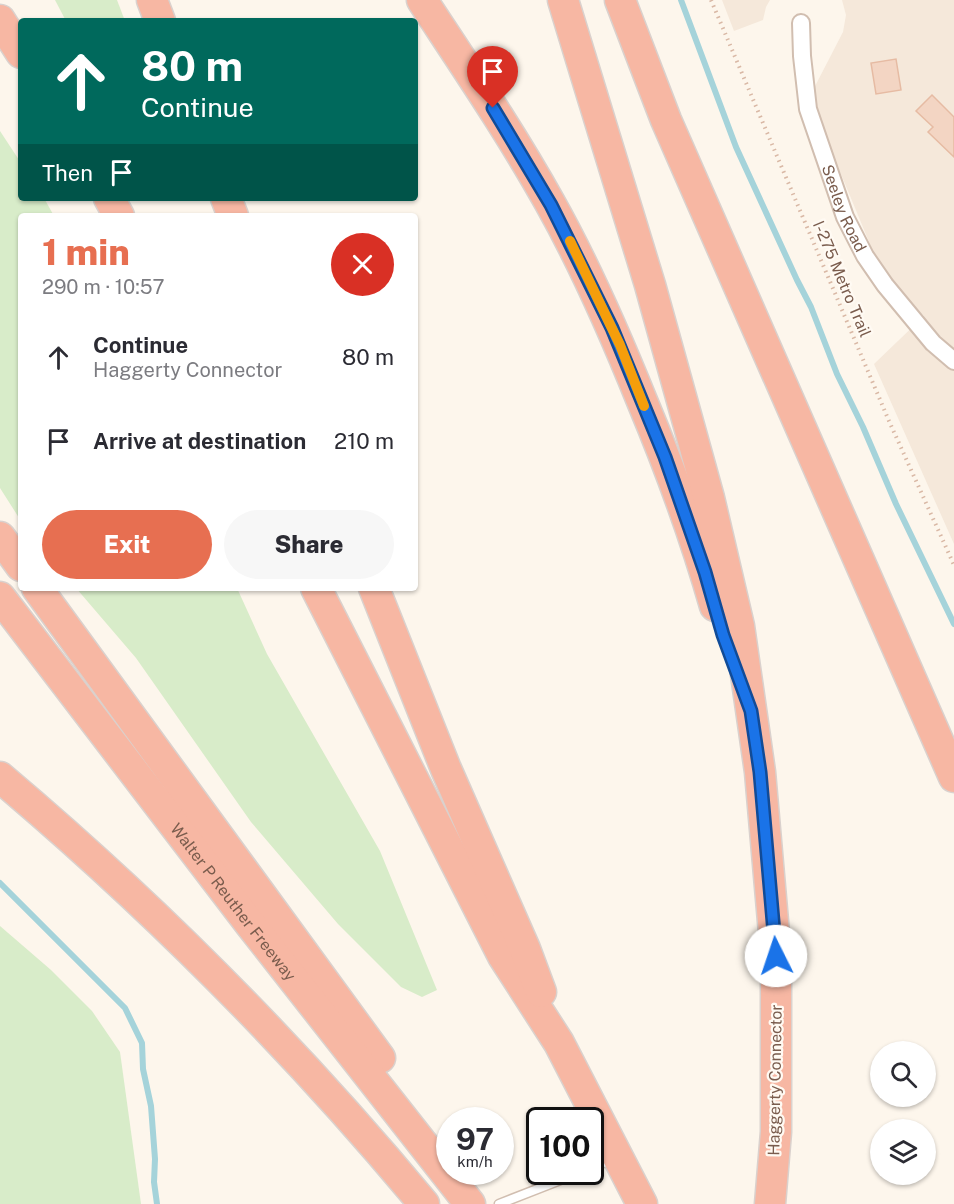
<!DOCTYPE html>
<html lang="en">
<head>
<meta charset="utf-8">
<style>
  body { margin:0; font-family:"Public Sans",sans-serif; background:#f7f7f7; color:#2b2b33; height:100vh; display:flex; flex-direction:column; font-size:22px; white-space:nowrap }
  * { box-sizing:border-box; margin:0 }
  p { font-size:20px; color:#7c7c81 }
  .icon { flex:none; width:33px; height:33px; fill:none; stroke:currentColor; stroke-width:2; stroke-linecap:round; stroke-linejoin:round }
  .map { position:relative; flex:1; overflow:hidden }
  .sheet { position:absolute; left:18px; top:213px; width:400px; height:378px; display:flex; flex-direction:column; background:#fff; border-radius:6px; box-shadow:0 2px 4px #0004 }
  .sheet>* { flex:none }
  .banner { position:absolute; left:18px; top:18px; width:400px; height:183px; border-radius:6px; box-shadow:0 2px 4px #0004; background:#00695c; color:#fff; overflow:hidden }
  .buttons { position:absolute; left:870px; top:1041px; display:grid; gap:12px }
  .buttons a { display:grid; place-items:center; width:66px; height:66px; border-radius:50%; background:#fff; box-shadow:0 2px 4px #0004; font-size:30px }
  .speed { position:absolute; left:436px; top:1107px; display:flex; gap:12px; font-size:30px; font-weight:700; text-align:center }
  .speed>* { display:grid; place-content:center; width:78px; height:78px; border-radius:50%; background:#fff; box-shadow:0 2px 4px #0004; line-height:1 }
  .speed small { font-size:15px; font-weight:400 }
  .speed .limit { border:3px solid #111; border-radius:9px; background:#fff; color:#111 }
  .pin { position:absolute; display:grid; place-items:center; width:51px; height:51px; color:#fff; margin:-62px -26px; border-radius:50% 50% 50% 0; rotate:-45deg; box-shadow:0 0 6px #0007 }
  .pin .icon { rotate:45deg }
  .me { position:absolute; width:66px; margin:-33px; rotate:356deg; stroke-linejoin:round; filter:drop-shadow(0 0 4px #0008) }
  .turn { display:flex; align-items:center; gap:21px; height:126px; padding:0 24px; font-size:27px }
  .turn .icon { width:78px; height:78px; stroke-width:2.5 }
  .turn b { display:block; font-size:42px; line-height:51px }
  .then { display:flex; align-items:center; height:57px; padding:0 24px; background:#0003; gap:12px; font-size:22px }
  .round { display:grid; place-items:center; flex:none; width:63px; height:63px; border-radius:32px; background:#f7f7f7 }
  .headline { display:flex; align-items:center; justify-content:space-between; height:102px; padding:0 24px }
  h1 { font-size:36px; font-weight:800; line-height:45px; color:#e76f51 }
  .button { display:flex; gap:12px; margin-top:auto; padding:12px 24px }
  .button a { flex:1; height:69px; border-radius:36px; background:#e76f51; color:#fff; font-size:24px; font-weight:800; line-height:69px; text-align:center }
  .button a+a { background:#f7f7f7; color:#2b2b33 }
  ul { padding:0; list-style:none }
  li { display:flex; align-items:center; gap:18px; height:84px; padding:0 24px }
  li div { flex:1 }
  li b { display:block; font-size:22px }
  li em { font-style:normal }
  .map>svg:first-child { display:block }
  .residential { fill:#f5e8da }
  .green { fill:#d8ecc9 }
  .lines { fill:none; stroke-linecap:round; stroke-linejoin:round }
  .stream { stroke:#a5d3da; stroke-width:6 }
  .building { fill:#f3d5c3; stroke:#e6bba3; stroke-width:1.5 }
  .lane-casing { stroke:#d1beb0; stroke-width:11 }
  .street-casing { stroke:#d1beb0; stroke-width:20 }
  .highway-casing { stroke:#dad1cd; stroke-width:33 }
  .path { stroke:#d9b8a5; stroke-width:4; stroke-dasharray:1.5 4.5; stroke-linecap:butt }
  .lane { stroke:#fff; stroke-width:8 }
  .street { stroke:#fff; stroke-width:16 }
  .highway { stroke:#f7b7a3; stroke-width:30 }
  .route-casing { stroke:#114b97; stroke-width:15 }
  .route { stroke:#1a73e8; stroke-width:10 }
  .slow { stroke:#f59e0b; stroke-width:10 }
  .labels { text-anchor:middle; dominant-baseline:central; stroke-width:4.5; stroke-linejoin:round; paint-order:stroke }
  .street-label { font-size:16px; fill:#7a5c4d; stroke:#fffaf3 }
</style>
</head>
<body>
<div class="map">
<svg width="954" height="1204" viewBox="0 0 954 1204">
  <rect width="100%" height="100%" fill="#fdf6ec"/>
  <g class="residential">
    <path d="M722 0H770L766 7 763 20 734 31Z"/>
    <path d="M842 0H954V544L874 364 924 316 900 291 872 249 814 109 812 92 843 32 846 15Z"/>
  </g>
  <g class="green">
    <path d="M55 0H117L125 21H66Z"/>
    <path d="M0 131 21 163V198H44L54 216H21V521L0 488Z"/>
    <path d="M76 588H237L267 654 380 851 437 990 422 997 401 987 338 924 251 822 136 658Z"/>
    <path d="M0 926 51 970 92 1011 120 1052 141 1204H0Z"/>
  </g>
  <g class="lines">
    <g class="stream">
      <path d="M681 0 736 147 797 280 811 307 837 374 863 427 896 504 954 624"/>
      <path d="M0 883 125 1008 142 1043 143 1069 151 1106 155 1159 154 1182 157 1204"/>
    </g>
  </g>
  <g class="building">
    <path d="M896 59 901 90 876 94 871 63Z"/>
    <path d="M932 95 954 117V157L928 132 933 127 916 111Z"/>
  </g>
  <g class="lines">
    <g class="lane-casing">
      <g id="lane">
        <path d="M591 1168 613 1159"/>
        <path d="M499 1204 581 1172"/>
      </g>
    </g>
    <g class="street-casing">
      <g id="street">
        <path id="s1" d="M801 23 802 56 808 109 845 217 865 256 885 285 933 343 954 361"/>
      </g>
    </g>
    <g class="highway-casing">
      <g id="highway">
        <path d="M152 0 160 21"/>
        <path d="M422 0C466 67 511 133 550 203 586 267 615 334 642 401 670 468 695 536 715 606"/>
        <path d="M563 0 650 285 709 498 739 626 760 772 776 956V1132L770 1204"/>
        <path d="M620 0 666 120 954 777"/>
        <path d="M0 20 21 53"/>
        <path d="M109 198 119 216"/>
        <path d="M226 198 233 216"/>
        <path d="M0 537 21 566"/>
        <path d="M37 588 380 1058"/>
        <path d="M316 588 503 956 559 1043 642 1204"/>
        <path d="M374 588 446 769 525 949 541 992"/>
        <path id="s2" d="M0 597 250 924 470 1204"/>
        <path d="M0 777C154 907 296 1050 424 1204"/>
      </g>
    </g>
    <path class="path" d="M711 0 889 421 954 565"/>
    <use href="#lane" class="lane"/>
    <use href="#street" class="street"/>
    <use href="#highway" class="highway"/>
  </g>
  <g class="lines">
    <g class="route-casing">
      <path id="route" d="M493 108 551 205 612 328 665 457 705 572 723 635 751 711 760 772 776 956"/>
    </g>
    <use href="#route" class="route"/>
    <path class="slow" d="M570 241 620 345 644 406"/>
  </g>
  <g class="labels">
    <g class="street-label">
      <text stroke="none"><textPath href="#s1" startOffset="192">Seeley Road</textPath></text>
      <text transform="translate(842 279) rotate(67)">I-275 Metro Trail</text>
      <text stroke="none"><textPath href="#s2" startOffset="384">Walter P Reuther Freeway</textPath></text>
      <text transform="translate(775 1080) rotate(-89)">Haggerty Connector</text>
    </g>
  </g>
</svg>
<div class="buttons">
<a><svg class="icon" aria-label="search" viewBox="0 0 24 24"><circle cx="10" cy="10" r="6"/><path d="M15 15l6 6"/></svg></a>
<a><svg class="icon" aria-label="layers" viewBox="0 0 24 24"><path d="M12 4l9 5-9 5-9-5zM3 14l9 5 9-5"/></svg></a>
</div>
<div class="speed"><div>97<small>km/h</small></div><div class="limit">100</div></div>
<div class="pin" style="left:493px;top:108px;background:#d93025"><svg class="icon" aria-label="arrive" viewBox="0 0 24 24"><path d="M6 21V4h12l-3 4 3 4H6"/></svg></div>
<svg class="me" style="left:776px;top:956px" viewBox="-20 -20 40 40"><circle r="19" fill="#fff"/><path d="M0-13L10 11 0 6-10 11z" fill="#1a73e8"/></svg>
<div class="banner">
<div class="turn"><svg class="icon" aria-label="ahead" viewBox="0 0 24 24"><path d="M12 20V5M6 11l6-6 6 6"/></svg><div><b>80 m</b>Continue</div></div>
<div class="then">Then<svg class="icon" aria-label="arrive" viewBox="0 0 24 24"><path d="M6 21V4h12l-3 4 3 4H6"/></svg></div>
</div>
<section class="sheet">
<div class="headline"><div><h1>1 min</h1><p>290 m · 10:57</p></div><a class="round" style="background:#d93025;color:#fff"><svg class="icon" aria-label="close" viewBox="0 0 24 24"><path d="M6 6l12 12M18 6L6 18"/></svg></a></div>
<ul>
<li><svg class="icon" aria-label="ahead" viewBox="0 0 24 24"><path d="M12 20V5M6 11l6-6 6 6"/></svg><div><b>Continue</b><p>Haggerty Connector</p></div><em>80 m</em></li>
<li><svg class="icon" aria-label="arrive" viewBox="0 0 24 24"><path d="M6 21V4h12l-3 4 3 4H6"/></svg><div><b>Arrive at destination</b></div><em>210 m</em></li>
</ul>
<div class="button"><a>Exit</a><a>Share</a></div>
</section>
</div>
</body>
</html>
